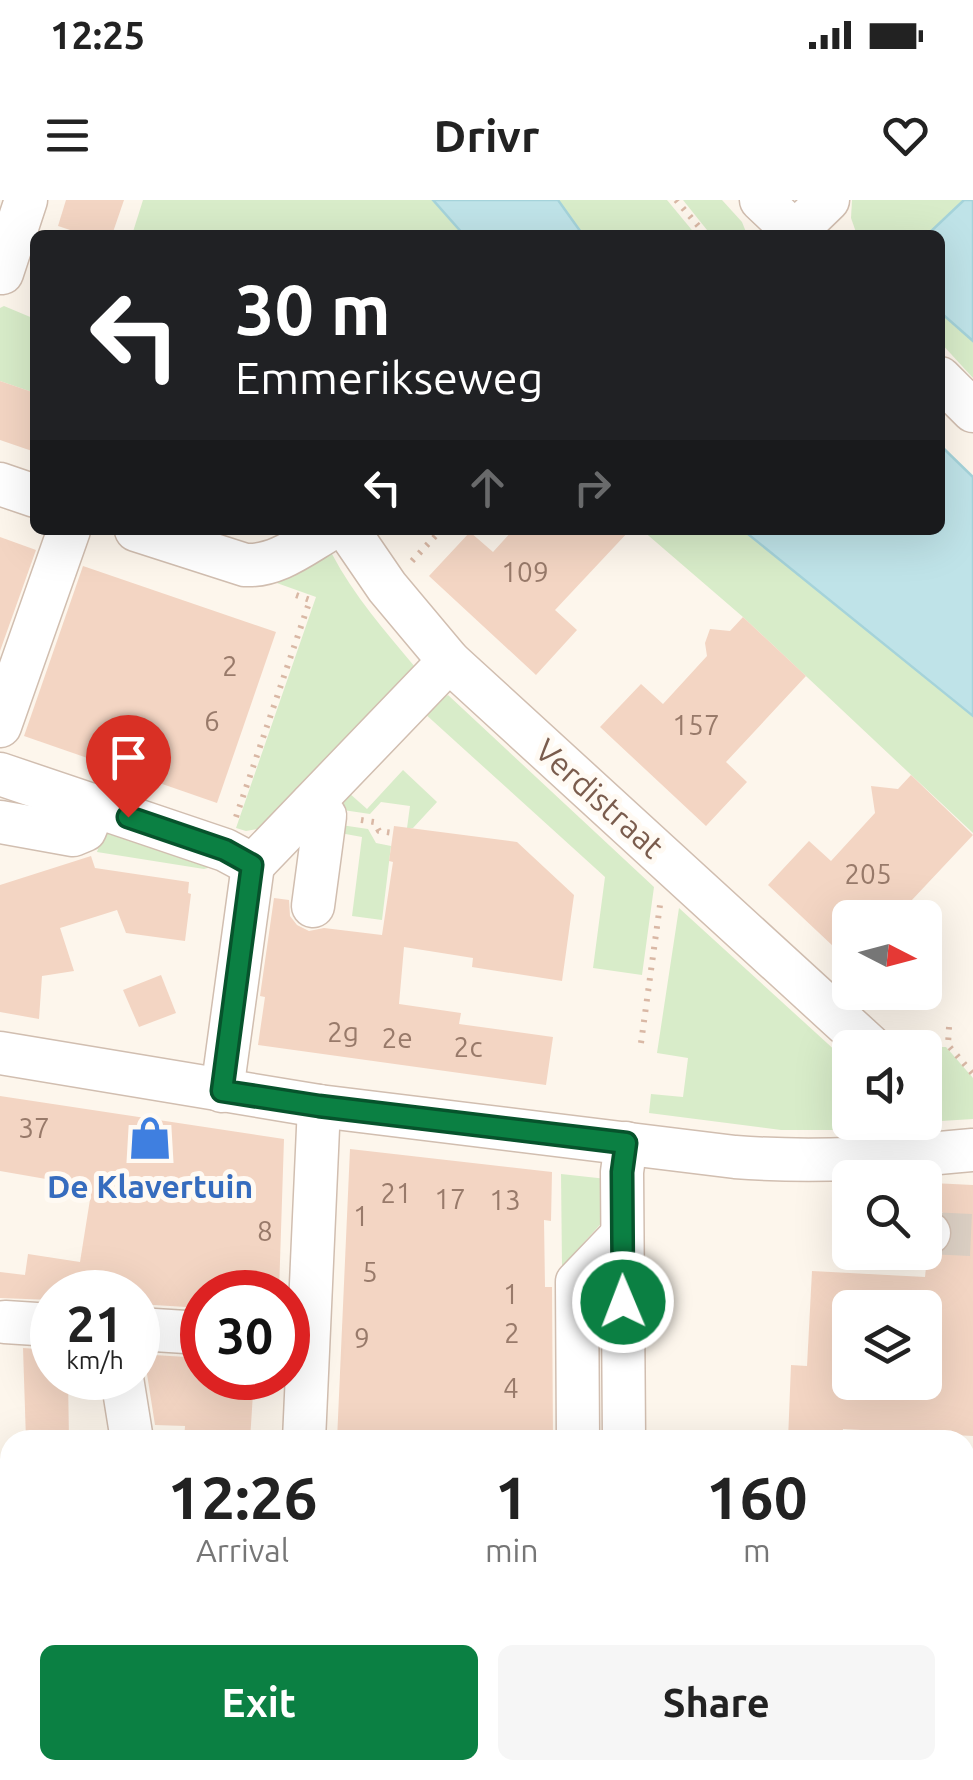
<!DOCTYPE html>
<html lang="en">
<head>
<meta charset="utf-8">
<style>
  body { margin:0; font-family:Ubuntu,sans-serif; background:#f6f6f6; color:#222; height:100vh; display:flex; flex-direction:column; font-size:38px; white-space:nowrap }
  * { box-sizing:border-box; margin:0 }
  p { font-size:32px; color:#767676 }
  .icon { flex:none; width:55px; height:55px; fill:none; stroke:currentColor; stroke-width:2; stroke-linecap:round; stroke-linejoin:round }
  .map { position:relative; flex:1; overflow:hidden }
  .side { position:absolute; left:0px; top:1230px; width:975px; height:350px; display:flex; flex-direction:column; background:#fff; border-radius:30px 30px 0 0; box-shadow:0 10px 40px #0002 }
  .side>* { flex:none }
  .banner { position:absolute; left:30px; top:30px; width:915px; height:305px; border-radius:15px; box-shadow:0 10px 40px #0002; background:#202124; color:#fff; overflow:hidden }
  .needle { width:65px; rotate:96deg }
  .fabs { position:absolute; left:832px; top:700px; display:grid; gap:20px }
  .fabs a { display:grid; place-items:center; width:110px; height:110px; border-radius:15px; background:#fff; box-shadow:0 10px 40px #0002; font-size:50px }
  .speed { position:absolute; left:30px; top:1070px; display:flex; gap:20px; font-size:50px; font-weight:700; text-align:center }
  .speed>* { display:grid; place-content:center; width:130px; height:130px; border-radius:50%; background:#fff; box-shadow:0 10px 40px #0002; line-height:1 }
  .speed small { font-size:25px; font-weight:400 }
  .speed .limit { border:15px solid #d22; background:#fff; color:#111 }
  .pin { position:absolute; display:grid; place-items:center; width:85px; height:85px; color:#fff; margin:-102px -42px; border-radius:50% 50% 50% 0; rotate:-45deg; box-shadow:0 0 10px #0007 }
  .pin .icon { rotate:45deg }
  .me { position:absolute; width:110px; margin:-55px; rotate:359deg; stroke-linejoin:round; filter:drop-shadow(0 0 8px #0008) }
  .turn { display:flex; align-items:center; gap:35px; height:210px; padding:0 40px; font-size:45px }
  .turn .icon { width:130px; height:130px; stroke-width:2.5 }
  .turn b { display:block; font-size:70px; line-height:85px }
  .lanes { display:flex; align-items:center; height:95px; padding:0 40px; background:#0003; justify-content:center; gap:50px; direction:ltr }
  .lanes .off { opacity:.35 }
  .eta { display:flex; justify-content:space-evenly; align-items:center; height:170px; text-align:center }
  .eta b { font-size:60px; font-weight:600; line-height:70px }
  .button { display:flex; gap:20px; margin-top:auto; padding:20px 40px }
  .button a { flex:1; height:115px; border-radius:15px; background:#0b8043; color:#fff; font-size:40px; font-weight:600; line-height:115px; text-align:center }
  .button a+a { background:#f6f6f6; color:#222 }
  .status { display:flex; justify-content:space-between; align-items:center; height:70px; padding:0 50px; background:#fff; direction:ltr }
  .status svg { height:28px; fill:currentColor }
  header { display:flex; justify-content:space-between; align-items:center; height:130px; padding:0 40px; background:#fff; font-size:45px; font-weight:600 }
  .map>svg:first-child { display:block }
  .green { fill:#d8ecc9 }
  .water { fill:#bfe3e8; stroke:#a5d3da; stroke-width:2.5 }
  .building { fill:#f3d5c3; fill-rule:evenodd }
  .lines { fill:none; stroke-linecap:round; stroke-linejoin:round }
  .minor-tunnel { stroke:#dcd0c4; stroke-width:42; stroke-dasharray:42 21; stroke-linecap:butt }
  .minor-casing { stroke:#d1beb0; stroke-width:45 }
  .path { stroke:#d9b8a5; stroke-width:6; stroke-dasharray:2.5 8; stroke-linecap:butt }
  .minor { stroke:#fff; stroke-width:42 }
  .route-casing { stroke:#07532c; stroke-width:25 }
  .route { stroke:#0b8043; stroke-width:18 }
  .labels { text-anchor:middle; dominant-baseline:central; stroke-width:10; stroke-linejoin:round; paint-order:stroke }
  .number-label { font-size:28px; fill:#987a6a }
  .street-label { font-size:32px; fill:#7a5c4d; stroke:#fffaf3 }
  .shop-label { font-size:32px; font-weight:bold; fill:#366cbe; stroke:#fffaf3 }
</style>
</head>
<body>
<div class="status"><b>12:25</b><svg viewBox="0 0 49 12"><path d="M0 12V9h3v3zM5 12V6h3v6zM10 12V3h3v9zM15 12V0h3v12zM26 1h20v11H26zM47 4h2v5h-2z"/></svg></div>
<header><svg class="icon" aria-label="menu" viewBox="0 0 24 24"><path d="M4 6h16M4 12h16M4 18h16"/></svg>Drivr<svg class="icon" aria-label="heart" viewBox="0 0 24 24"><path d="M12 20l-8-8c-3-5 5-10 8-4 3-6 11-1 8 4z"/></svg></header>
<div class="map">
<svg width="973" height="1580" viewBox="0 0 973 1580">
  <rect width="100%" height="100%" fill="#fdf6ec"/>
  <g class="green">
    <path d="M143 0H433L464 35H132Z"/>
    <path d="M558 0H667L696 35H583Z"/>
    <path d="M683 0H722L742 22 746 32 745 35H711Z"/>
    <path d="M852 0H964L927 35H857L851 18Z"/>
    <path d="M4 106 35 119V193L0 181V108Z"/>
    <path d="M940 112 973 141V178L940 142Z"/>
    <path d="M642 330H743L973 516V633L743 417Z"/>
    <path d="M324 354H332C354 396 385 431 415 467L262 628 246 631 236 628 316 397 274 382Z"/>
    <path d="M448 495 654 687 642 775 593 768 605 677 423 512Z"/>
    <path d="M403 570 437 602 413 628H407L410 606 381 602 370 614 343 610 344 596 349 593 367 609Z"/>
    <path d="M106 625 209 662 208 668 204 669 97 652Z"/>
    <path d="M341 625 368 629 376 643 391 646 382 720 352 716 362 637 340 633Z"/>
    <path d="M679 708 850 864V922L856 923 844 929 838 930H781L649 913 651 894 683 897 688 858 657 853Z"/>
    <path d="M946 847 973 878V919L925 922V848L920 847Z"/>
    <path d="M561 974 607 979 606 1018 562 1067Z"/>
    <path d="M10 1300V1454H0V1301Z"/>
  </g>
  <g class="water">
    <path d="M433 0H558L583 35H464Z"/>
    <path d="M964 0H973V141L940 112V35H927Z"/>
    <path d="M940 245 973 277V516L743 330H940Z"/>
  </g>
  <g class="building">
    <path d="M66 0H124L112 35H85L58 26Z"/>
    <path d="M0 181 35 193V252L0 240Z"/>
    <path d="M513 330H630L555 410 577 430 536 475 429 376 470 332 493 352Z"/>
    <path d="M0 337 36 350 0 451Z"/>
    <path d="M83 366 276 432 217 603 24 536Z"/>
    <path d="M743 417 806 476 726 562 747 582 706 626 600 527 641 484 663 504 707 456 705 443 710 429 730 431Z"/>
    <path d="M911 575 973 635 895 718H850V762L768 685 809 641 831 661 875 613 871 586 898 589Z"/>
    <path d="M394 626 517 642 574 695 562 781 472 767 473 758 404 747 399 804 461 813 459 824 553 837 546 885 258 845 265 797 260 796 274 698 289 700 290 716 297 725 309 731 324 728 382 735 393 662 389 661Z"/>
    <path d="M91 656 95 668 189 682 188 693 191 694 185 741 126 733 117 710 60 728 74 771 42 776 39 819 0 812V685Z"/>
    <path d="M161 775 176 813 139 827 123 790Z"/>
    <path d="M0 896 284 939 279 1092H202V1108L138 1104V1092H52V1100L0 1098V1072L25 1075 28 1054 80 1062 92 987 0 971Z"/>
    <path d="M350 949 552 972 551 1021 544 1020 545 1087H552L553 1240H337Z"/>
    <path d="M932 983 973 985V1236L843 1229 842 1240H788L791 1165 807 1166 812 1071 925 1077 927 1058 942 1054 951 1045 954 1034 950 1020 942 1012 931 1008ZM850 1108H925V1182H850Z"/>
    <path d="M23 1148 52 1150V1178H68L69 1240H26Z"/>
    <path d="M138 1154 202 1158V1178H254L250 1240H184L185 1226 155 1225 147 1174 138 1159Z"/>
  </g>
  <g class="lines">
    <path class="minor-tunnel" d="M929 1033 973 1035"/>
    <g class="minor-casing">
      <g id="minor">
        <path d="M761 0 798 35"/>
        <path d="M795 32 828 0"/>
        <path d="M2 73 26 0"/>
        <path d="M940 178 973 211"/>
        <path d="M0 284 35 296"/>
        <path d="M136 330 245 365C276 367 303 345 329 330"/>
        <path d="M348 330 387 387 449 461 872 848"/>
        <path d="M0 526 69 330"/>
        <path d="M0 574 225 650 253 665 449 461"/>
        <path d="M312 604 325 616 313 706"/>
        <path d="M0 622 73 635 85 630 95 606"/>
        <path d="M0 853 319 906 735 957C815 963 893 958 973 950"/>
        <path d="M222 891 253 665"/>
        <path d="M925 1033H929"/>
        <path d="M5 1122 52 1125"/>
        <path d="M138 1129 202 1133"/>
        <path d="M122 1178 132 1240"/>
        <path d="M304 1240 319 906"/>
        <path d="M578 1240 577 1082 622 1035"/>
        <path d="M624 1240 622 972 626 943"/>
        <path d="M0 1467 10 1468"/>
        <path d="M318 1570 319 1580"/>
        <path d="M642 1570 646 1580"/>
        <path d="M127 1580V1570"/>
        <path d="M718 1580 763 1577 973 1576"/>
      </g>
    </g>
    <g class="path">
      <path d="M676 0 706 35"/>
      <path d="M412 361 441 330"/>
      <path d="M236 617 310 400 293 394"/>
      <path d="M361 620 374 622 379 631 393 633"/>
      <path d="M949 827 948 845 973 874"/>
      <path d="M641 843 660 705"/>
    </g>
    <use href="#minor" class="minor"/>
  </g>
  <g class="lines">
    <g class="route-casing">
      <path id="route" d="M128 617 225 650 252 665 222 891 319 906 626 943 622 972 623 1102"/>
    </g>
    <use href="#route" class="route"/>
  </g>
  <defs>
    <g id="shop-bare" transform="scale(3.45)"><path d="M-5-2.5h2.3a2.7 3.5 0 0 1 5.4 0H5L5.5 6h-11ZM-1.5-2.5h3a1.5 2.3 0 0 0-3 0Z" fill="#3f7fe0" stroke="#fffaf3" stroke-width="2.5" paint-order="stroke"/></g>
  </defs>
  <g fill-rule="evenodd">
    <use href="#shop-bare" x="150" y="938"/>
  </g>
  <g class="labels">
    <g class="number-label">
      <text x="525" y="371">109</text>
      <text x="230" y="465">2</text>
      <text x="212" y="520">6</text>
      <text x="696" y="524">157</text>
      <text x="868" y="673">205</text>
      <text x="343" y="831">2g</text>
      <text x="397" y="837">2e</text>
      <text x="468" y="846">2c</text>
      <text x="34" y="927">37</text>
      <text x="396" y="992">21</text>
      <text x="450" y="998">17</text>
      <text x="505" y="999">13</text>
      <text x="361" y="1015">1</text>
      <text x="265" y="1030">8</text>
      <text x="370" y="1071">5</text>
      <text x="511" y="1093">1</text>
      <text x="512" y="1132">2</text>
      <text x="362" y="1137">9</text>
      <text x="511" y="1187">4</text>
    </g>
    <g class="street-label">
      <text transform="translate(600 598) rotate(42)">Verdistraat</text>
    </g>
    <g class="shop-label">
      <text x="150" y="986">De Klavertuin</text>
    </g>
  </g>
</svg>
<div class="fabs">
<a><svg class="needle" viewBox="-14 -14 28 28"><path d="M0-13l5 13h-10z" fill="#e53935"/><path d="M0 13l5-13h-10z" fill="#767676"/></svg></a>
<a><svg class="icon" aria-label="sound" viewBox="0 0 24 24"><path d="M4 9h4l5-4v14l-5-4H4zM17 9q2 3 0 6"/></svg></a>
<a><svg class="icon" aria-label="search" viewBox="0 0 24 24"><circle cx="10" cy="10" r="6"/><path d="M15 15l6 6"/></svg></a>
<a><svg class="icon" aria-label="layers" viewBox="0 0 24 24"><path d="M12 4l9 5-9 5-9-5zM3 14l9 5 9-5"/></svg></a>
</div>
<div class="speed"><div>21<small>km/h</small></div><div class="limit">30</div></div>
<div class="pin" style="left:128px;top:617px;background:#d93025"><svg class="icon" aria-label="arrive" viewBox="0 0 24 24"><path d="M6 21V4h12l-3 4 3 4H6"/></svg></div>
<svg class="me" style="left:623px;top:1102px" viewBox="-20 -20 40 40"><circle r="17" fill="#0b8043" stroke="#fff" stroke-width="3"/><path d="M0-11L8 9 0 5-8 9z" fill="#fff"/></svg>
<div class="banner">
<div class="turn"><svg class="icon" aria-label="left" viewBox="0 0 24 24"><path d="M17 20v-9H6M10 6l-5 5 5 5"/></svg><div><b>30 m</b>Emmerikseweg</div></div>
<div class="lanes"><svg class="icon" aria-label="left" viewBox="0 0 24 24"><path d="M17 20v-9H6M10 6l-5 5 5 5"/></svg><svg class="icon off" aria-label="ahead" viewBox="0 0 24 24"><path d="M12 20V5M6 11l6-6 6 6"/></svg><svg class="icon off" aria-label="right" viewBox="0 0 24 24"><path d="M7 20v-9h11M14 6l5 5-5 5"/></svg></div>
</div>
<section class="side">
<div class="eta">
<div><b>12:26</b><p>Arrival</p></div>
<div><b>1</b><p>min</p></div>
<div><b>160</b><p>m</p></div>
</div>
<div class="button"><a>Exit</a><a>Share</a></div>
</section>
</div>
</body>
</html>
